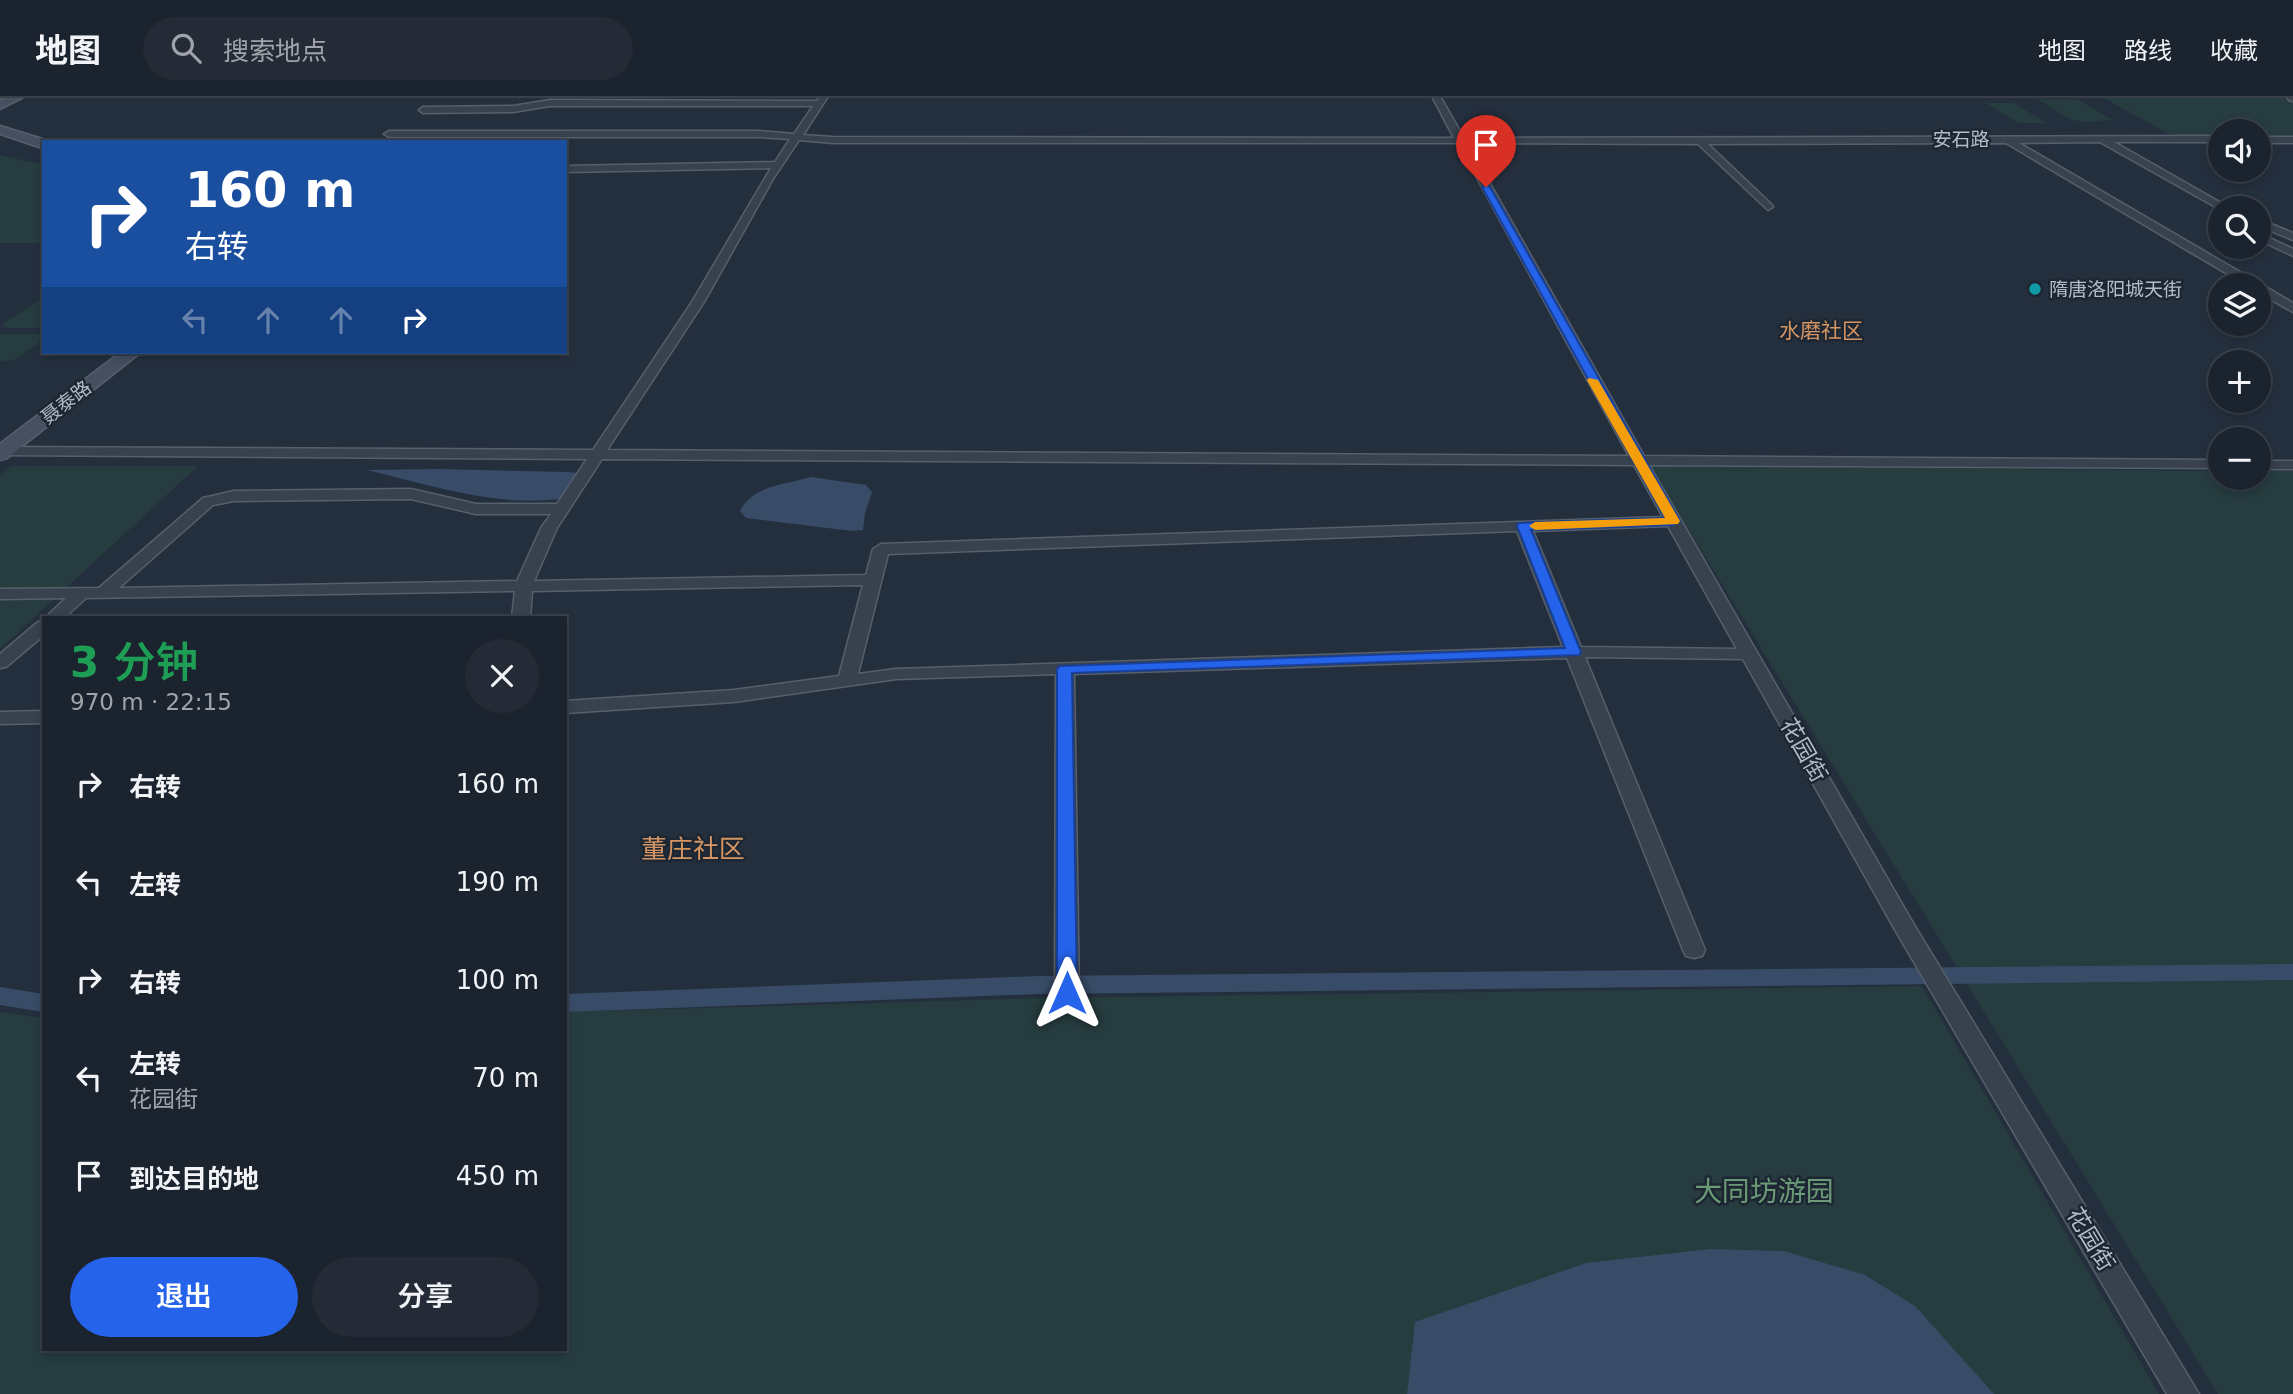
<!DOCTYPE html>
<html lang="zh">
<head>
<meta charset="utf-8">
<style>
  body { margin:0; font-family:"DejaVu Sans","Noto Sans SC",sans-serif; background:#242b36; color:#f1f3f6; height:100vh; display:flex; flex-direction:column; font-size:26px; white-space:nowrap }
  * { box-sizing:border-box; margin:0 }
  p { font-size:23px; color:#a0a4aa }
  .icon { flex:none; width:38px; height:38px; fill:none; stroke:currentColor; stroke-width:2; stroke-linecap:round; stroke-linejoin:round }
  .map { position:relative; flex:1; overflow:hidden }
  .details { position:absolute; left:42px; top:518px; width:525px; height:735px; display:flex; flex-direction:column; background:#1b232e; border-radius:0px; box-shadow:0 4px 10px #0003,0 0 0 2px #39404a }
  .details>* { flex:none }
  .banner { position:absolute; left:42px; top:42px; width:525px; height:214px; border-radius:0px; box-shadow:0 4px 10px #0003,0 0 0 2px #39404a; background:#1a4fa0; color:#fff; overflow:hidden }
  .controls { position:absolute; left:2208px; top:21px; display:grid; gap:14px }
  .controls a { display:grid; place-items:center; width:63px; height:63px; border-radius:50%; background:#1b232e; box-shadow:0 4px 10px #0003,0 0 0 2px #39404a; font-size:35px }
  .pin { position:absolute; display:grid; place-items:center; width:60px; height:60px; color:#fff; margin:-72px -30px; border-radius:50% 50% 50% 0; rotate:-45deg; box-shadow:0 0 7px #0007 }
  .pin .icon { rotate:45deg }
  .me { position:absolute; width:77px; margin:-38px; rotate:0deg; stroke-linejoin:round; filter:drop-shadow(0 0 5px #0008) }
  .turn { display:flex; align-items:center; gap:24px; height:147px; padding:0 28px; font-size:32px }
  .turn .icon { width:91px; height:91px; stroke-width:2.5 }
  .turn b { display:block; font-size:49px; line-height:60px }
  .lanes { display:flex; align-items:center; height:66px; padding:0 28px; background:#0003; justify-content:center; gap:35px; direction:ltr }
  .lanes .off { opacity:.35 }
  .round { display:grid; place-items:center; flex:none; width:74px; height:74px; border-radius:37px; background:#242b36 }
  .headline { display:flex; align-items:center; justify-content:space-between; height:119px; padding:0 28px }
  h1 { font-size:42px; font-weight:600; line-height:52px; color:#1e9e55 }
  .button { display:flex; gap:14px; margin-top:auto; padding:14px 28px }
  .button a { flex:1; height:80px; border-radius:42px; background:#2563eb; color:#fff; font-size:28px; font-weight:600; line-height:80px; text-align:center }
  .button a+a { background:#242b36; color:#f1f3f6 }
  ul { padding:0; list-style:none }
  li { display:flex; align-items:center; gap:21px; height:98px; padding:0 28px }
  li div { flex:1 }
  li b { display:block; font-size:26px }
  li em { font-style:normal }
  header { display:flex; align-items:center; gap:42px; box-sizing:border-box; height:98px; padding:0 35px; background:#1b232e; border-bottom:2px solid #39404a }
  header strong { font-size:33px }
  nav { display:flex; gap:38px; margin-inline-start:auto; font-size:24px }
  .search { width:490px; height:63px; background:#242b36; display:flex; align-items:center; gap:18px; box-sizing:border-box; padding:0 24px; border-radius:38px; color:#a0a4aa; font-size:26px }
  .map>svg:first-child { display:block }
  .green { fill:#263c3f }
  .water { fill:#394c67 }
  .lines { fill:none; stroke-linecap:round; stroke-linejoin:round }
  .canal { fill:#394c67; fill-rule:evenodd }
  .street-casing { stroke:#565f6c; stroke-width:3 }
  .secondary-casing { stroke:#565f6c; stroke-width:3 }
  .street { fill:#38414e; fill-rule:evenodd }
  .secondary { fill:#465061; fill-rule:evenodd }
  .route { fill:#2563eb; stroke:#184099; stroke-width:2 }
  .slow { fill:#f59e0b }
  .culture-dot { fill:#0f9aa8; stroke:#1d2633; stroke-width:2.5 }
  .labels { text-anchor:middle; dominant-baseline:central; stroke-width:5; stroke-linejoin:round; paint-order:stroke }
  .far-street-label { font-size:19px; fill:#b4bcc9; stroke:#1d2633 }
  .far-poi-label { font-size:19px; fill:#b4bcc9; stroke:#1d2633; text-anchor:start }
  .far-quarter-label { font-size:21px; fill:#d59563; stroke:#1d2633 }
  .street-label { font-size:23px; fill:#b4bcc9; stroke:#1d2633 }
  .quarter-label { font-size:26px; fill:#d59563; stroke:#1d2633 }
  .near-park-label { font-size:28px; fill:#6b9a76; stroke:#1d2633 }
</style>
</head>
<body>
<header>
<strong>地图</strong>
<div class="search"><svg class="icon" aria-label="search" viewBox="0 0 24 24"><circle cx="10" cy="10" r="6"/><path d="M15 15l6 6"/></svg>搜索地点</div>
<nav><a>地图</a><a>路线</a><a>收藏</a></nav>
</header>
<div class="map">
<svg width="2293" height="1296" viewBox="0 0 2293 1296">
  <rect width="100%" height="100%" fill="#242f3e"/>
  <g class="green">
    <path d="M2104 0H2284L2293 4V39H2259V33H2221V39H2174Z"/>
    <path d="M2037 1H2077L2113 22 2087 24 2071 22Z"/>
    <path d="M1986 5H2014L2046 25H2018Z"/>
    <path d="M0 57 44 67V145H0Z"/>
    <path d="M44 199V230H8L1 227Z"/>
    <path d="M44 236V241L16 261 0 264V236Z"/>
    <path d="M1649 367 2221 373V380H2259V373H2293V1296H2218Z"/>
    <path d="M11 368H198L0 551V377Z"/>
    <path d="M1922 888 2159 1296H0V914L44 920V1251H565V914L1043 900Z"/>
  </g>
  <g class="water">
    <path d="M437 371 568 374 577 375V379L559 401C494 409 430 387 367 372Z"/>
    <path d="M811 379 866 387 872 394 865 415 863 432 852 433 746 420 740 413C753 387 785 387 811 379Z"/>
    <path d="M1711 1151 1784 1153 1865 1177 1915 1208 1994 1296H1407L1415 1224 1586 1165Z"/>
  </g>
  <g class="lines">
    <g class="canal">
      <path d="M2293 866V882L1040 896 565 914V896L1040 878Z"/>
      <path d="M0 889 44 896V914L0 907Z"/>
    </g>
    <g class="street-casing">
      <g id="street">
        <path d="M819 0H827L803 37 833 39 1454 40 1433 0H1441L1464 40 2221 38V44H2114L2230 110 2221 112 2100 44 2019 45 2293 205V214L2259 195V187H2246L2006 45 1708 46 1772 107 1773 109 1768 112 1698 46 1467 45 1644 358 2221 362V370L1649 367 1913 825 2199 1296H2167L1894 830 1743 561 1585 559 1705 852 1702 858 1694 860 1686 858 1683 852 1567 560 1074 576 1079 895 1075 901 1067 904 1059 901 1055 895 1056 576 896 581 734 604 565 615V603L734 592 839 578 863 487 532 493 530 520H512L515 493 86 500 64 520H45L66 500 0 501V491L99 490 203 400 234 393 411 391 476 406H557L587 361 3 357H0V349L593 352 692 204 771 70 565 74V68L775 64 790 41 759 39H389L384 36 389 33H759L794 36 813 8H550L513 14 423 15 419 12 423 9 513 8 550 2 817 3ZM799 42 833 45H1458L1629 358 607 352 704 204 773 81ZM602 361 1634 367 1663 419 881 446 873 451 866 477 534 483 557 430ZM411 401 476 416H551L541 430 517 483 119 490 213 407 234 403ZM1668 428 1737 551 1581 549 1533 433ZM1517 433 1563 549 896 571 858 576 888 456Z"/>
        <path d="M2288 0H2293V3L2289 2Z"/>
        <rect x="2259" y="39" width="34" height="6"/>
        <path d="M2259 121 2293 135V142L2259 128Z"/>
        <path d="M2259 135 2293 151V158L2259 142Z"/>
        <rect x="2259" y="363" width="34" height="8"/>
        <path d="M44 523V537L6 569 0 570V556L38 524Z"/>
        <path d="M44 613V625L0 626V614Z"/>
      </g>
    </g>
    <g class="secondary-casing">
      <g id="secondary">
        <path d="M6 0H22L0 11V2Z"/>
        <path d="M0 28 49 43V44H44V50L39 49 0 36Z"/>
        <path d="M121 254H141L7 360 0 362V346Z"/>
      </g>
    </g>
    <use href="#street" class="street"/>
    <use href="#secondary" class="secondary"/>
  </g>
  <path class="route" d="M1486 87 1490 89 1680 423 1673 427 1531 432 1581 554 1579 557 1072 575 1077 895 1074 900 1067 902 1060 900 1057 895V571L1060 568 1565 550 1517 428 1519 425 1665 420 1482 89Z"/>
  <path class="slow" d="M1589 280 1598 282 1680 423 1678 426 1535 432 1529 428 1535 424 1665 420 1587 282Z"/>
  <circle class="culture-dot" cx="2035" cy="191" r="7"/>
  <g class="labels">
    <g class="far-street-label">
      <text x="1961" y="41">安石路</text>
      <text transform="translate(66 304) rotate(-38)">聂泰路</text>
    </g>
    <g class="far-poi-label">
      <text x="2049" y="191">隋唐洛阳城天街</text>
    </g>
    <g class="far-quarter-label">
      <text x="1821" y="233">水磨社区</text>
    </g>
    <g class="street-label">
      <text transform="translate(1804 652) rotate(60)">花园街</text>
      <text transform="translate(2091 1141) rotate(59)">花园街</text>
    </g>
    <g class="quarter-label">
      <text x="693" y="751">董庄社区</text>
    </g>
    <g class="near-park-label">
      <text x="1764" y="1093">大同坊游园</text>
    </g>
  </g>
</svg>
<div class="controls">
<a><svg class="icon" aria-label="sound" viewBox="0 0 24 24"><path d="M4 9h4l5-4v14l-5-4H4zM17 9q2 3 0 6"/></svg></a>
<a><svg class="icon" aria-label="search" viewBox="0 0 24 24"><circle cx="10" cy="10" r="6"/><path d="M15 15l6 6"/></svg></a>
<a><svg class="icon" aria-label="layers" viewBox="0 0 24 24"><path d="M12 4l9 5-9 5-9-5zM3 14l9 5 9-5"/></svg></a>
<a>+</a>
<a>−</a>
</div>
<div class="pin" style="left:1486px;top:89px;background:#d93025"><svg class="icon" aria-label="arrive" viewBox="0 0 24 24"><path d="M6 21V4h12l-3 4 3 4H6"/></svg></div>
<svg class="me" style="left:1067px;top:895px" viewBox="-20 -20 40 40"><path d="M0-17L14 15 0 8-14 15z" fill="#2563eb" stroke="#fff" stroke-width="4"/></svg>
<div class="banner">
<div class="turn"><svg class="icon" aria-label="right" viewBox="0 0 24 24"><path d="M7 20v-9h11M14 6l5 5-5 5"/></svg><div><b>160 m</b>右转</div></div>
<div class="lanes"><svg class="icon off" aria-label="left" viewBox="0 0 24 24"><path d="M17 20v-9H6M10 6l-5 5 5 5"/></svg><svg class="icon off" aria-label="ahead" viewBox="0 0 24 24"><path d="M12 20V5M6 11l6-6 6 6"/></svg><svg class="icon off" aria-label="ahead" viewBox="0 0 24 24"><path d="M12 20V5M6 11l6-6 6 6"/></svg><svg class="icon" aria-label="right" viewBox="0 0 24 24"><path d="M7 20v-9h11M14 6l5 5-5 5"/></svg></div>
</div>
<section class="details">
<div class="headline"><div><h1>3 分钟</h1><p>970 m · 22:15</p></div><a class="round"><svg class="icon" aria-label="close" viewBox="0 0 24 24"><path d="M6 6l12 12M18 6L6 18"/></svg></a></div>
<ul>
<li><svg class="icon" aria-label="right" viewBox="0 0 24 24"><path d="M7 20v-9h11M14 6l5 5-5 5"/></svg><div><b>右转</b></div><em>160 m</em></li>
<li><svg class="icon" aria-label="left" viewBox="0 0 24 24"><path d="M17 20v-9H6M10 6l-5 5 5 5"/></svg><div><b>左转</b></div><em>190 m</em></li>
<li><svg class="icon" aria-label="right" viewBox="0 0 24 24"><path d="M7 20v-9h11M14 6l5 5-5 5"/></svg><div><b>右转</b></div><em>100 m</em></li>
<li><svg class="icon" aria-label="left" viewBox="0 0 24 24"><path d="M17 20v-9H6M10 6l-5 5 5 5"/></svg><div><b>左转</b><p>花园街</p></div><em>70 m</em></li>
<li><svg class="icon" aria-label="arrive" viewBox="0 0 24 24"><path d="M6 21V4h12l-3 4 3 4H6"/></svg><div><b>到达目的地</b></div><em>450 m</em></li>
</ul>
<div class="button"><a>退出</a><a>分享</a></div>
</section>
</div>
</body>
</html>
